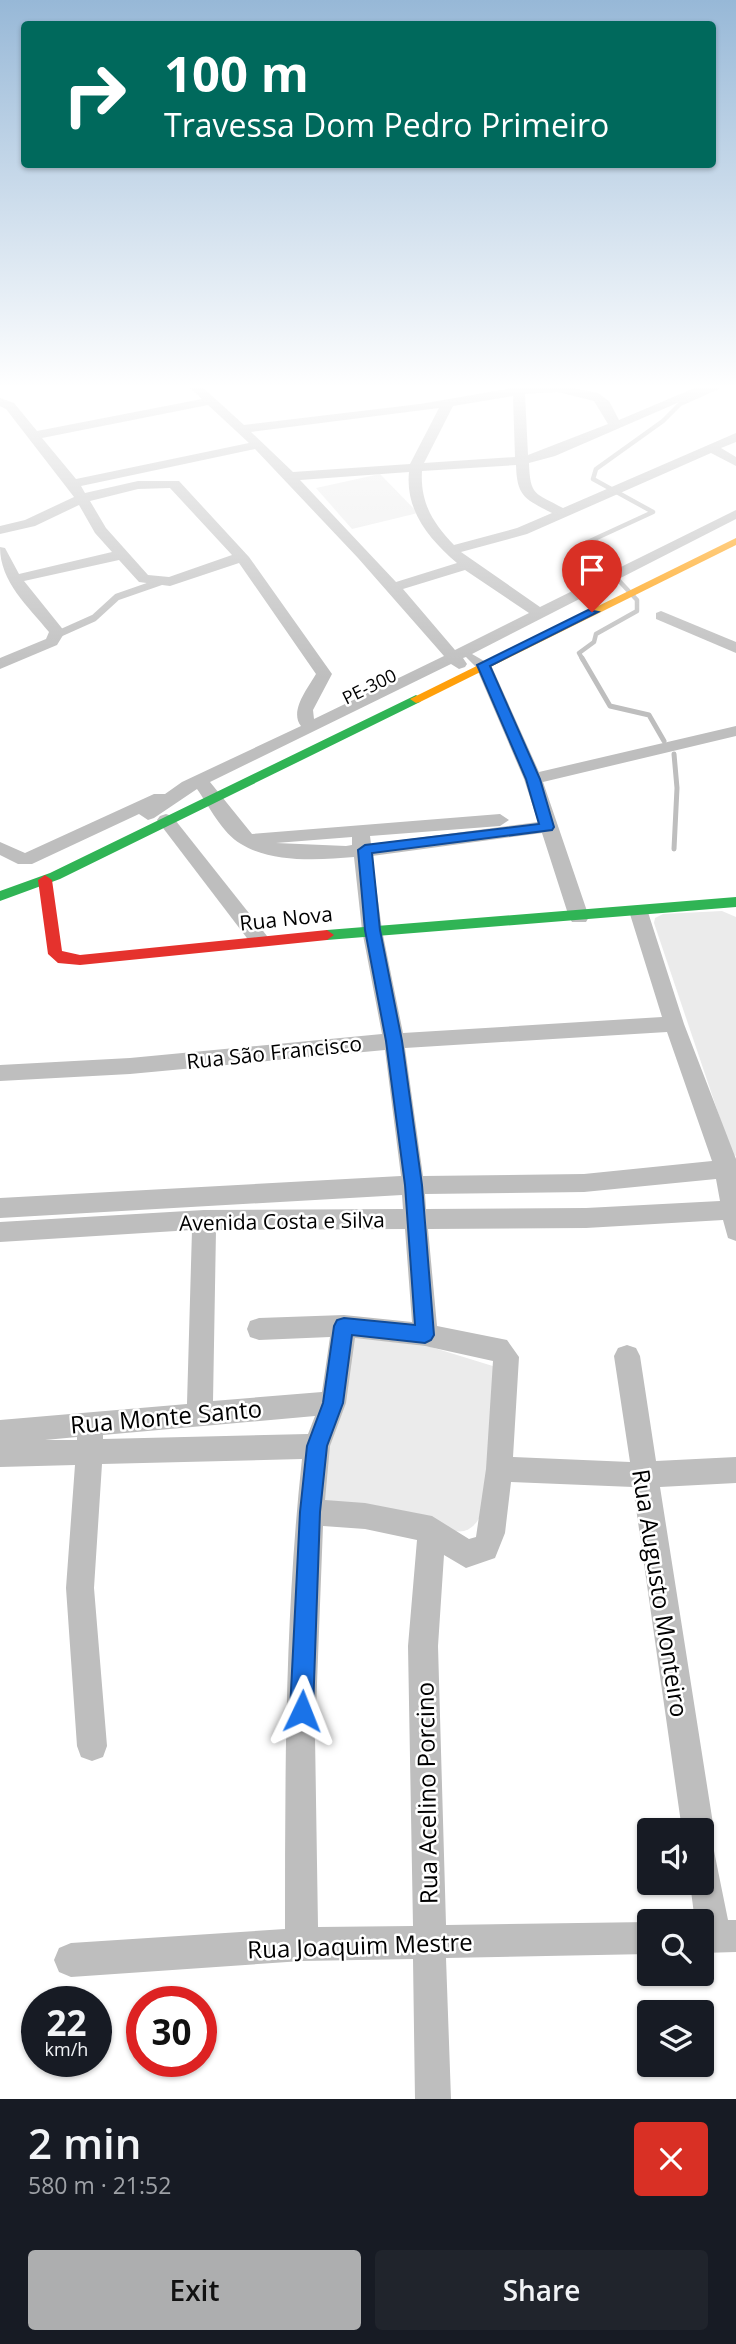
<!DOCTYPE html>
<html lang="en">
<head>
<meta charset="utf-8">
<style>
  body { margin:0; font-family:"Open Sans",sans-serif; background:#20242c; color:#f1f3f6; height:100vh; display:flex; flex-direction:column; font-size:26px; white-space:nowrap }
  * { box-sizing:border-box; margin:0 }
  p { font-size:23px; color:#9ea1a6 }
  .icon { flex:none; width:38px; height:38px; fill:none; stroke:currentColor; stroke-width:2; stroke-linecap:round; stroke-linejoin:round }
  .map { position:relative; height:2099px; overflow:hidden }
  .side { display:flex; flex-direction:column; background:#171b24; flex:1 }
  .side>* { flex:none }
  .hud { position:absolute; left:21px; top:21px; width:695px; height:147px; border-radius:7px; box-shadow:0 2px 5px #0004; background:#00695c; color:#fff; overflow:hidden }
  .buttons { position:absolute; left:637px; top:1818px; display:grid; gap:14px }
  .buttons a { display:grid; place-items:center; width:77px; height:77px; border-radius:7px; background:#171b24; box-shadow:0 2px 5px #0004; font-size:35px }
  .speed { position:absolute; left:21px; top:1986px; display:flex; gap:14px; font-size:35px; font-weight:700; text-align:center }
  .speed>* { display:grid; place-content:center; width:91px; height:91px; border-radius:50%; background:#171b24; box-shadow:0 2px 5px #0004; line-height:1 }
  .speed small { font-size:18px; font-weight:400 }
  .speed .limit { border:10px solid #d22; background:#fff; color:#111 }
  .pin { position:absolute; display:grid; place-items:center; width:60px; height:60px; color:#fff; margin:-72px -30px; border-radius:50% 50% 50% 0; rotate:-45deg; box-shadow:0 0 7px #0007 }
  .pin .icon { rotate:45deg }
  .me { position:absolute; width:77px; margin:-38px; rotate:2deg; stroke-linejoin:round; filter:drop-shadow(0 0 5px #0008) }
  .turn { display:flex; align-items:center; gap:24px; height:147px; padding:0 28px; font-size:32px }
  .turn .icon { width:91px; height:91px; stroke-width:2.5 }
  .turn b { display:block; font-size:49px; line-height:60px }
  .round { display:grid; place-items:center; flex:none; width:74px; height:74px; border-radius:7px; background:#20242c }
  .summary { display:flex; align-items:center; justify-content:space-between; height:119px; padding:0 28px }
  h1 { font-size:42px; font-weight:600; line-height:52px }
  .primary-button { display:flex; gap:14px; margin-top:auto; padding:14px 28px }
  .primary-button a { flex:1; height:80px; border-radius:7px; background:#adaeaf; color:#111; font-size:28px; font-weight:600; line-height:80px; text-align:center }
  .primary-button a+a { background:#20242c; color:#f1f3f6 }
  .map>svg:first-child { display:block }
  .green { fill:#ebebeb }
  .lines { fill:none; stroke-linecap:round; stroke-linejoin:round }
  .stream-far1 { stroke:#bebebe; stroke-width:4.5 }
  .stream { stroke:#bebebe; stroke-width:5 }
  .lane { stroke:#bebebe; stroke-width:7 }
  .street { fill:#bebebe; fill-rule:evenodd }
  .fast { fill:#30b455; fill-rule:evenodd }
  .slow { fill:#ff9f0a; fill-rule:evenodd }
  .jam { fill:#e5322d; fill-rule:evenodd }
  .route { fill:#1a73e8; stroke:#114b97; stroke-width:2 }
  .labels { text-anchor:middle; dominant-baseline:central; stroke-width:5; stroke-linejoin:round; paint-order:stroke }
  .far-street-label { font-size:18px; fill:#000; stroke:#fff }
  .street-label { font-size:21px; fill:#000; stroke:#fff }
  .near-street-label { font-size:24px; fill:#000; stroke:#fff }
</style>
</head>
<body>
<div class="map">
<svg width="736" height="2099" viewBox="0 0 736 2099">
  <rect width="100%" height="100%" fill="#fff"/>
  <g class="green">
    <path d="M380 474 418 513 352 529 316 488Z"/>
    <path d="M722 911 736 917V1156L732 1154 654 923 655 918 663 914Z"/>
    <path d="M355 1337 431 1347 496 1367 501 1373 480 1517C474 1527 467 1533 455 1531L328 1503 322 1496 321 1484Z"/>
  </g>
  <g class="lines">
    <path class="stream-far1" d="M583 660 579 653 594 642 596 634 637 611V600L609 570 577 547 653 512 593 479 596 469 663 421 680 404 718 387 717 384"/>
    <g class="stream">
      <path d="M582 658 610 706 649 715 664 741"/>
      <path d="M674 754 677 788 674 849"/>
    </g>
    <path class="lane" d="M56 635 94 618 117 597 163 581"/>
    <g class="street">
      <path d="M186 384H199L244 425 420 404 513 388V384L558 385 598 393 609 401 619 420 704 384H721L555 456 529 463C530 496 535 493 563 508L736 433V442L721 448 736 457V466L711 453 527 534 461 552 540 607 736 510V519L472 654 491 665 539 772 736 726V736L543 782 589 917 586 922H572L569 917 542 833 372 856 382 930 403 1033 662 1017 629 911 632 906H646L684 1024 736 1159V1241L728 1238 723 1220 586 1228 428 1229 437 1326 507 1340 519 1357 513 1457 630 1462 614 1356 618 1348 627 1345 636 1348 640 1356 656 1461 736 1457V1483L660 1487 714 1830 706 1843 713 1846 728 1920H736V1952L702 1953V1922H695L690 1883H702V1830H682L633 1487 511 1482 505 1533 495 1558 466 1568 444 1555 438 1646 446 1925 649 1922V1954L446 1958 451 2099H415L413 1959 302 1961 71 1977 59 1972 54 1960 59 1948 71 1943 285 1929C285 1772 285 1615 302 1459L102 1464 94 1588 107 1746 103 1757 92 1761 81 1757 77 1746 66 1588 75 1465 0 1467V1420L187 1404 192 1230 0 1242V1222L204 1210 403 1209 402 1195 0 1218V1198L401 1176 385 1050 130 1074 0 1081V1065L130 1058 382 1034 362 930 354 857C319 860 272 863 241 844 222 833 209 806 197 789L154 818 148 820 139 814 32 864H18L0 855V842L25 853 154 794H165L182 782 301 726C289 711 308 688 316 674L239 563 170 586 139 582 119 560 24 581 65 632 57 645 0 669V658L46 639 49 632C28 606 0 582 0 547L5 548 19 574 112 552 95 533 79 505 35 526 0 534V526L25 520 74 497 6 409 0 406V398L14 403 37 431 202 399ZM558 392 594 401 608 424 528 455 525 394ZM513 396 515 457 424 463 453 406ZM208 405 249 443 76 479 42 438ZM439 408 410 464 293 472 251 432ZM255 449 358 558 444 656 314 719 313 710 332 674 249 557 179 481H138L85 493 81 486ZM516 465C517 497 525 499 552 513L517 528 454 545C433 523 420 503 422 471ZM409 472C405 511 430 540 457 563L396 582 300 480ZM170 488 232 555 169 577 148 575 106 528 90 501 138 489ZM465 570 529 613 455 650 403 589ZM466 657 476 667 524 779 538 822 371 844 370 836 500 826 509 820 500 814 252 834 210 782 451 664 459 669 465 667 467 664 463 658ZM352 837V845L346 846 276 843ZM667 1032 712 1161 584 1174 423 1176 405 1048ZM716 1179 720 1201 586 1208 426 1209 425 1194 584 1192ZM405 1229 412 1322 344 1315 259 1318 250 1321 247 1329 250 1337 259 1340 330 1337 322 1392 213 1401 216 1230ZM355 1338 425 1346 493 1361 486 1469 476 1537 469 1539 432 1516 365 1503 325 1500 330 1446 346 1403ZM315 1416 308 1434 103 1439V1435ZM77 1437V1440H45ZM323 1526 365 1529 417 1540 408 1646 413 1926 318 1927 315 1736Z"/>
      <path d="M661 611 736 642V653L656 619V613Z"/>
      <path d="M166 814 172 816 267 936 270 941 267 946H253L160 824 157 820 160 816Z"/>
    </g>
    <g class="fast">
      <path d="M416 695 422 699 420 702 60 879 0 901V891L50 873Z"/>
      <path d="M736 897V907L327 940 320 935 327 930Z"/>
    </g>
    <path class="slow" d="M736 538V545L420 702 416 703 410 699Z"/>
    <path class="jam" d="M45 875 52 880 62 951 80 955 327 930 334 935 327 940 80 965 58 963 48 954 38 880Z"/>
  </g>
  <linearGradient id="sky" x2="0" y2="1"><stop stop-color="#97b8d7"/><stop offset="0.57" stop-color="#fff"/><stop offset="1" stop-color="#fff" stop-opacity="0"/></linearGradient>
  <rect width="736" height="678" fill="url(#sky)"/>
  <path class="route" d="M588 610 598 612 490 666 540 779 554 827 552 830 372 853 380 930 402 1041 422 1185 434 1335 431 1340 425 1343 352 1335 343 1403 327 1446 320 1512 313 1711 310 1719 302 1722 294 1719 290 1711 300 1512 307 1446 323 1403 334 1326 337 1320 344 1318 415 1325 405 1185 386 1041 365 930 358 850 365 845 539 824 526 779 477 665Z"/>
  <g class="labels">
    <g class="far-street-label">
      <text transform="translate(369 686) rotate(-26)">PE-300</text>
    </g>
    <g class="street-label">
      <text transform="translate(286 918) rotate(-6)">Rua Nova</text>
      <text transform="translate(274 1052) rotate(-6)">Rua São Francisco</text>
      <text transform="translate(282 1221) rotate(-1)">Avenida Costa e Silva</text>
    </g>
    <g class="near-street-label">
      <text transform="translate(166 1416) rotate(-5)">Rua Monte Santo</text>
      <text transform="translate(661 1593) rotate(81)">Rua Augusto Monteiro</text>
      <text transform="translate(426 1793) rotate(-91)">Rua Acelino Porcino</text>
      <text transform="translate(360 1945) rotate(-2)">Rua Joaquim Mestre</text>
    </g>
  </g>
</svg>
<div class="buttons">
<a><svg class="icon" aria-label="sound" viewBox="0 0 24 24"><path d="M4 9h4l5-4v14l-5-4H4zM17 9q2 3 0 6"/></svg></a>
<a><svg class="icon" aria-label="search" viewBox="0 0 24 24"><circle cx="10" cy="10" r="6"/><path d="M15 15l6 6"/></svg></a>
<a><svg class="icon" aria-label="layers" viewBox="0 0 24 24"><path d="M12 4l9 5-9 5-9-5zM3 14l9 5 9-5"/></svg></a>
</div>
<div class="speed"><div>22<small>km/h</small></div><div class="limit">30</div></div>
<div class="pin" style="left:592px;top:612px;background:#d93025"><svg class="icon" aria-label="arrive" viewBox="0 0 24 24"><path d="M6 21V4h12l-3 4 3 4H6"/></svg></div>
<svg class="me" style="left:302px;top:1711px" viewBox="-20 -20 40 40"><path d="M0-17L14 15 0 8-14 15z" fill="#1a73e8" stroke="#fff" stroke-width="4"/></svg>
<div class="hud">
<div class="turn"><svg class="icon" aria-label="right" viewBox="0 0 24 24"><path d="M7 20v-9h11M14 6l5 5-5 5"/></svg><div><b>100 m</b>Travessa Dom Pedro Primeiro</div></div>
</div>
</div>
<section class="side">
<div class="summary"><div><h1>2 min</h1><p>580 m · 21:52</p></div><a class="round" style="background:#d93025;color:#fff"><svg class="icon" aria-label="close" viewBox="0 0 24 24"><path d="M6 6l12 12M18 6L6 18"/></svg></a></div>
<div class="primary-button"><a>Exit</a><a>Share</a></div>
</section>
</body>
</html>
